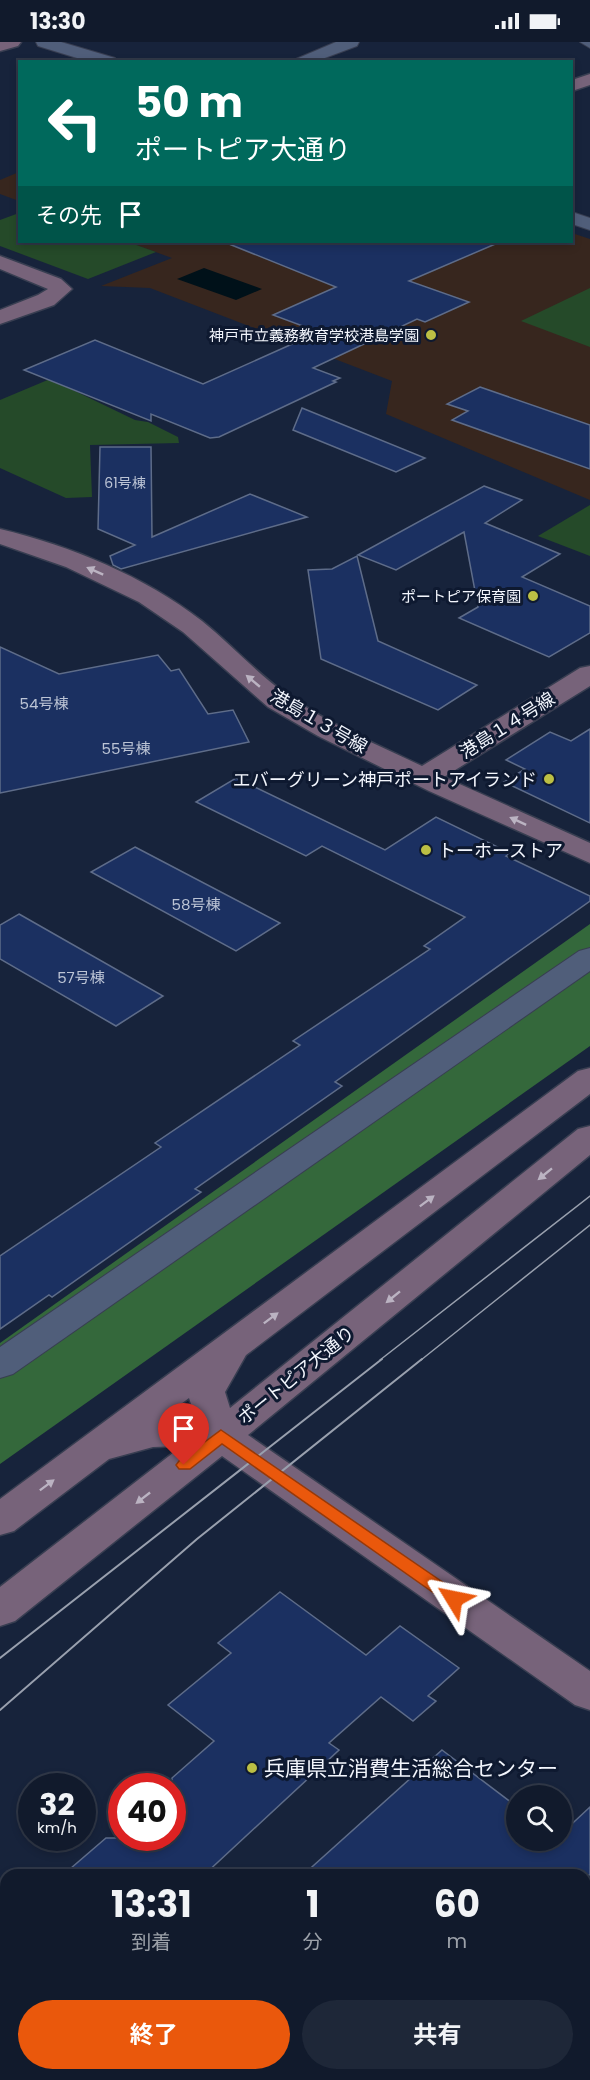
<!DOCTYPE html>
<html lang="ja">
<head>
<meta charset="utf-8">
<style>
  body { margin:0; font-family:Poppins,"Noto Sans JP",sans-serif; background:#1e2738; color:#f1f3f6; height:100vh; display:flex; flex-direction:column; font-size:22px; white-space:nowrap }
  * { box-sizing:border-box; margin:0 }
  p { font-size:20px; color:#9ca1a9 }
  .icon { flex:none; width:33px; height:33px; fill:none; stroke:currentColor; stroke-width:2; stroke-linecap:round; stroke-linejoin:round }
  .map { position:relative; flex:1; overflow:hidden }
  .panel { position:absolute; left:0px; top:1827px; width:591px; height:212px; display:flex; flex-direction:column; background:#111a2c; border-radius:18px 18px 0 0; box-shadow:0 3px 9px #0003,0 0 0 2px #303848 }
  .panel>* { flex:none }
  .hud { position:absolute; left:18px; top:18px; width:555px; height:183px; border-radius:0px; box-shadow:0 3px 9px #0003,0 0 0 2px #303848; background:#00695c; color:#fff; overflow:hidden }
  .buttons { position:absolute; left:506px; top:1743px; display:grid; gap:12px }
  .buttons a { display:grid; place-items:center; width:66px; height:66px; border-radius:50%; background:#111a2c; box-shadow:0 3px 9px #0003,0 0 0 2px #303848; font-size:30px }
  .speed { position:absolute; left:18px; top:1731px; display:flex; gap:12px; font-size:30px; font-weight:700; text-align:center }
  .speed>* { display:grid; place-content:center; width:78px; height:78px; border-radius:50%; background:#111a2c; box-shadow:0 3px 9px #0003,0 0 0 2px #303848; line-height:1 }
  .speed small { font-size:15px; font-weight:400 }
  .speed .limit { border:9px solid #d22; background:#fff; color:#111 }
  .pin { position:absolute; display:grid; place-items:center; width:51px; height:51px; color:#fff; margin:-62px -26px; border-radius:50% 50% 50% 0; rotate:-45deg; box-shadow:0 0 6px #0007 }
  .pin .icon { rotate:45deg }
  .me { position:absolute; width:66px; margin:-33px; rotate:305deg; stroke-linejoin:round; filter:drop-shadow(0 0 4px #0008) }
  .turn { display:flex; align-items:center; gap:21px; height:126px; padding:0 18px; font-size:27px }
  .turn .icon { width:78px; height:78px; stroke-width:2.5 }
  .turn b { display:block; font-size:42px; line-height:51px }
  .then { display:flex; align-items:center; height:57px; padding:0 18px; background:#0003; gap:12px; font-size:22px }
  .eta { display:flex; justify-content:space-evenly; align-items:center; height:102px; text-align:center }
  .eta b { font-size:36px; font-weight:700; line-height:42px }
  .action { display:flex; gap:12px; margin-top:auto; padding:12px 18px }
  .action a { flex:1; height:69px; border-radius:36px; background:#ea580c; color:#fff; font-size:24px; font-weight:700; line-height:69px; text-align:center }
  .action a+a { background:#1e2738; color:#f1f3f6 }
  .status { display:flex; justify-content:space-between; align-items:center; height:42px; padding:0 30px; background:#111a2c; direction:ltr }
  .status svg { height:16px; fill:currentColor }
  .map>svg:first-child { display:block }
  .education { fill:#37261e }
  .green { fill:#254a29 }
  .forest { fill:#34683b }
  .water { fill:#001119 }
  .building { fill:#1b3061; stroke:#5e6c89; stroke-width:1.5 }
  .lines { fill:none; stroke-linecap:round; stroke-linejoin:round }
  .street-casing { stroke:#383e51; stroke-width:2 }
  .secondary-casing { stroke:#383e51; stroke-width:3 }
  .street { fill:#505e7a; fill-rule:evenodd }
  .secondary { fill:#77637a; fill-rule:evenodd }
  .tram-far1 { stroke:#99a0ae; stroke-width:1.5 }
  .tram { stroke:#99a0ae; stroke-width:2 }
  .oneway { fill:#bbb3c2 }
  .route { fill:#ea580c; stroke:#983908; stroke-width:1.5 }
  .poi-dot { fill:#bcbf44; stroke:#0e1930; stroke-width:2 }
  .labels { text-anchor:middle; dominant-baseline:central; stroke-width:6; stroke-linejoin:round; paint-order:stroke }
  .far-number-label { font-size:14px; fill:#bcc4d5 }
  .far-poi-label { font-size:15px; fill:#f2f5fc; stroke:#0e1930; text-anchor:end }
  .number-label { font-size:15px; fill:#bcc4d5 }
  .street-label { font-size:18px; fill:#f2f5fc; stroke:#0e1930 }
  .poi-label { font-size:18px; fill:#f2f5fc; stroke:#0e1930; text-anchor:end }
  .near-poi-label { font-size:21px; fill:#f2f5fc; stroke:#0e1930; text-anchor:start }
</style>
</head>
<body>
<div class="status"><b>13:30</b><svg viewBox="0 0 49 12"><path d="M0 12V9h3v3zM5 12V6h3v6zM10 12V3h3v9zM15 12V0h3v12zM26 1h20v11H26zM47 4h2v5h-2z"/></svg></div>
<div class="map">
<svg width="590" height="2038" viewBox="0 0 590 2038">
  <rect width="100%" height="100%" fill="#17233b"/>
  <g class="education">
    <path d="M19 130V159L0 152V138Z"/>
    <path d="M572 191 590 197V458L386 372 392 339 150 246 101 244 172 216 128 200H572Z"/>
  </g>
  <g class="green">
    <path d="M19 171 20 200H128L156 210 88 237 0 204V178Z"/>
    <path d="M590 246V305L521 279Z"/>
    <path d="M50 337 135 378 148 380 178 395 179 401 90 403 92 455 66 456 0 426V358Z"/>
    <path d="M590 463V514L538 494Z"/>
  </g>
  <path class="forest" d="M590 882V1004L0 1422V1301Z"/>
  <path class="water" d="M204 226 262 247 236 258 177 237Z"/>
  <g class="building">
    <path d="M224 200H500L409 239 469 260 425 280 417 277 313 326 340 336 333 339 336 340 219 395 210 396 151 372V379L24 328 95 298 203 342 319 290 273 273 336 245Z"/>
    <path d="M480 345 590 383V427L452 378 468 369 447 362Z"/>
    <path d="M302 366 425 416 396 430 293 388Z"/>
    <path d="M100 405H151L152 495 250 452 307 475 121 527 113 523 110 514 135 503 98 487Z"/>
    <path d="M484 444 522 458 485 481 560 512 522 535 590 564V591L549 615 459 576 478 565 464 490 396 528 358 513Z"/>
    <path d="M357 514 378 599 477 643 438 668 321 617 308 528 332 527Z"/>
    <path d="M0 605 59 632 158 613 171 629 179 627 208 672 233 668 249 700 0 751Z"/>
    <path d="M590 687V781L504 740 525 727 506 718 550 690 571 699Z"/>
    <path d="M236 736 385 808 436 775 510 811 506 814 590 854V859L335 1040 342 1044 195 1147 201 1150 52 1255 49 1253 0 1287V1214L161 1105 155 1101 300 1003 293 999 430 907 424 904 465 875 322 804 306 814 196 760Z"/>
    <path d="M135 805 280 881 236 909 91 830Z"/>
    <path d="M19 872 163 954 116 984 0 917V883Z"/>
    <path d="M280 1550 366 1613 400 1584 459 1626 428 1654 436 1659 413 1679 381 1655 329 1701 339 1708 204 1833H63L106 1796H172V1736L214 1699 168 1663 231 1611 218 1601Z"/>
    <path d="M442 1708 516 1764V1798H561V1792L590 1765V1833H303Z"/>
  </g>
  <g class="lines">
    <g class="street-casing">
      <g id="street">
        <path d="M36 0H61L115 16 117 20H90L38 4Z"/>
        <path d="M336 0H359L357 4 314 20H289Z"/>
        <path d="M580 0H590V6Z"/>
        <path d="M572 170 590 176V188L572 182Z"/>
        <path d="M590 906V929L13 1332 0 1336V1305L579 909Z"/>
      </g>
    </g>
    <g class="secondary-casing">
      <g id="secondary">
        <path d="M0 0H21L18 4 0 9Z"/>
        <path d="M590 32V43L572 49V38Z"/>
        <path d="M0 214 61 237 72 247 54 263 0 282V268L38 253 48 247 0 227Z"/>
        <path d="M0 487C71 504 144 534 202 579 232 603 257 632 289 654 329 682 377 703 422 724L580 626 590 624V644L444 735 590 801V821L429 749 318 694 268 665 183 590 139 560 66 525 0 502Z"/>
        <path d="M590 1026V1052L246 1313 225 1350 230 1366 578 1087 590 1084V1113L248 1393 590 1629V1668L575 1663 222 1414 15 1579 0 1584V1545L182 1404 153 1405 109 1417 14 1489 0 1493V1457L578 1029ZM189 1356 196 1377 162 1376Z"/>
        <path d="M0 1916 6 1918V1963L0 1961Z"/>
        <path d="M88 2032H140L142 2038H90Z"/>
      </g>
    </g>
    <use href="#street" class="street"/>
    <use href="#secondary" class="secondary"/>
    <g class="tram-far1">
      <path d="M380 1318 590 1154"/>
      <path d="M421 1318 590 1183"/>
    </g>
    <g class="tram">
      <path d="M0 1616 382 1317"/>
      <path d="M0 1668 197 1497 422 1317"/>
    </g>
  </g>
  <defs><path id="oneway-solid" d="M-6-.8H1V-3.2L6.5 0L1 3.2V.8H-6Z" transform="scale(1.5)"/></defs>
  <g class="oneway">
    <use href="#oneway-solid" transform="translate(95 529) rotate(-156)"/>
    <use href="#oneway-solid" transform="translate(253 639) rotate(-140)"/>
    <use href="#oneway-solid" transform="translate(518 779) rotate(-155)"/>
    <use href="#oneway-solid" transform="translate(545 1132) rotate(141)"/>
    <use href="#oneway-solid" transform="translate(427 1159) rotate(-37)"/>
    <use href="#oneway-solid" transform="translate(393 1255) rotate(141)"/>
    <use href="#oneway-solid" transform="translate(271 1276) rotate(-37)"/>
    <use href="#oneway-solid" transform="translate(47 1443) rotate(-37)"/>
    <use href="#oneway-solid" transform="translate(143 1456) rotate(142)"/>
  </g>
  <path class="route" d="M221 1388 460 1552 463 1557 460 1561H448L222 1402 190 1427H179L176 1423 179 1419Z"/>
  <g class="poi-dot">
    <circle cx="431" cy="293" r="6"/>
    <circle cx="533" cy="554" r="6"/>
    <circle cx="549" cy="737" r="6"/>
    <circle cx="426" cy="808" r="6"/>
    <circle cx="252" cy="1726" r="6"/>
  </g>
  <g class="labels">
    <g class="far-number-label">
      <text x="125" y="441">61号棟</text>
    </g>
    <g class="far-poi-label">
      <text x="419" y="293">神戸市立義務教育学校港島学園</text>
      <text x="521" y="554">ポートピア保育園</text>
    </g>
    <g class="number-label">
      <text x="44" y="661">54号棟</text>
      <text x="126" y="706">55号棟</text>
      <text x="196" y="862">58号棟</text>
      <text x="81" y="935">57号棟</text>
    </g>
    <g class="street-label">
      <text transform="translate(319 679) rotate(30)">港島１３号線</text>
      <text transform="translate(507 683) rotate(-32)">港島１４号線</text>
      <text transform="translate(296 1333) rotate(-39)">ポートピア大通り</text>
    </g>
    <g class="poi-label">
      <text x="537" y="737">エバーグリーン神戸ポートアイランド</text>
      <text x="438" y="808" text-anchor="start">トーホーストア</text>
    </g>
    <g class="near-poi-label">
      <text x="264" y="1726">兵庫県立消費生活総合センター</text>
    </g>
  </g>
</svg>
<div class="buttons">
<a><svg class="icon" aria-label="search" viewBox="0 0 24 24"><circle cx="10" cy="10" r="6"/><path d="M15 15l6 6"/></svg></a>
</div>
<div class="speed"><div>32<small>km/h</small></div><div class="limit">40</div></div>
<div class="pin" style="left:184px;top:1423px;background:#d93025"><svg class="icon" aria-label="arrive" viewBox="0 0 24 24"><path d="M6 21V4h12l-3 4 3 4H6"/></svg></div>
<svg class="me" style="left:454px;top:1557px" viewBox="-20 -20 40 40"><path d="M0-17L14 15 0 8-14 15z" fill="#ea580c" stroke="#fff" stroke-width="4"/></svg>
<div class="hud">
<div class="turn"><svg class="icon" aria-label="left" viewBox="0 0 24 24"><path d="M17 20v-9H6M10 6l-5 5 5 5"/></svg><div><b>50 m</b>ポートピア大通り</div></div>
<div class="then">その先<svg class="icon" aria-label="arrive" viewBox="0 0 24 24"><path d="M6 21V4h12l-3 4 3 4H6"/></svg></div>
</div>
<section class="panel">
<div class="eta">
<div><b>13:31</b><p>到着</p></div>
<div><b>1</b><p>分</p></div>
<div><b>60</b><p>m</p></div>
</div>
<div class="action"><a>終了</a><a>共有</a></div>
</section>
</div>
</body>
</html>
